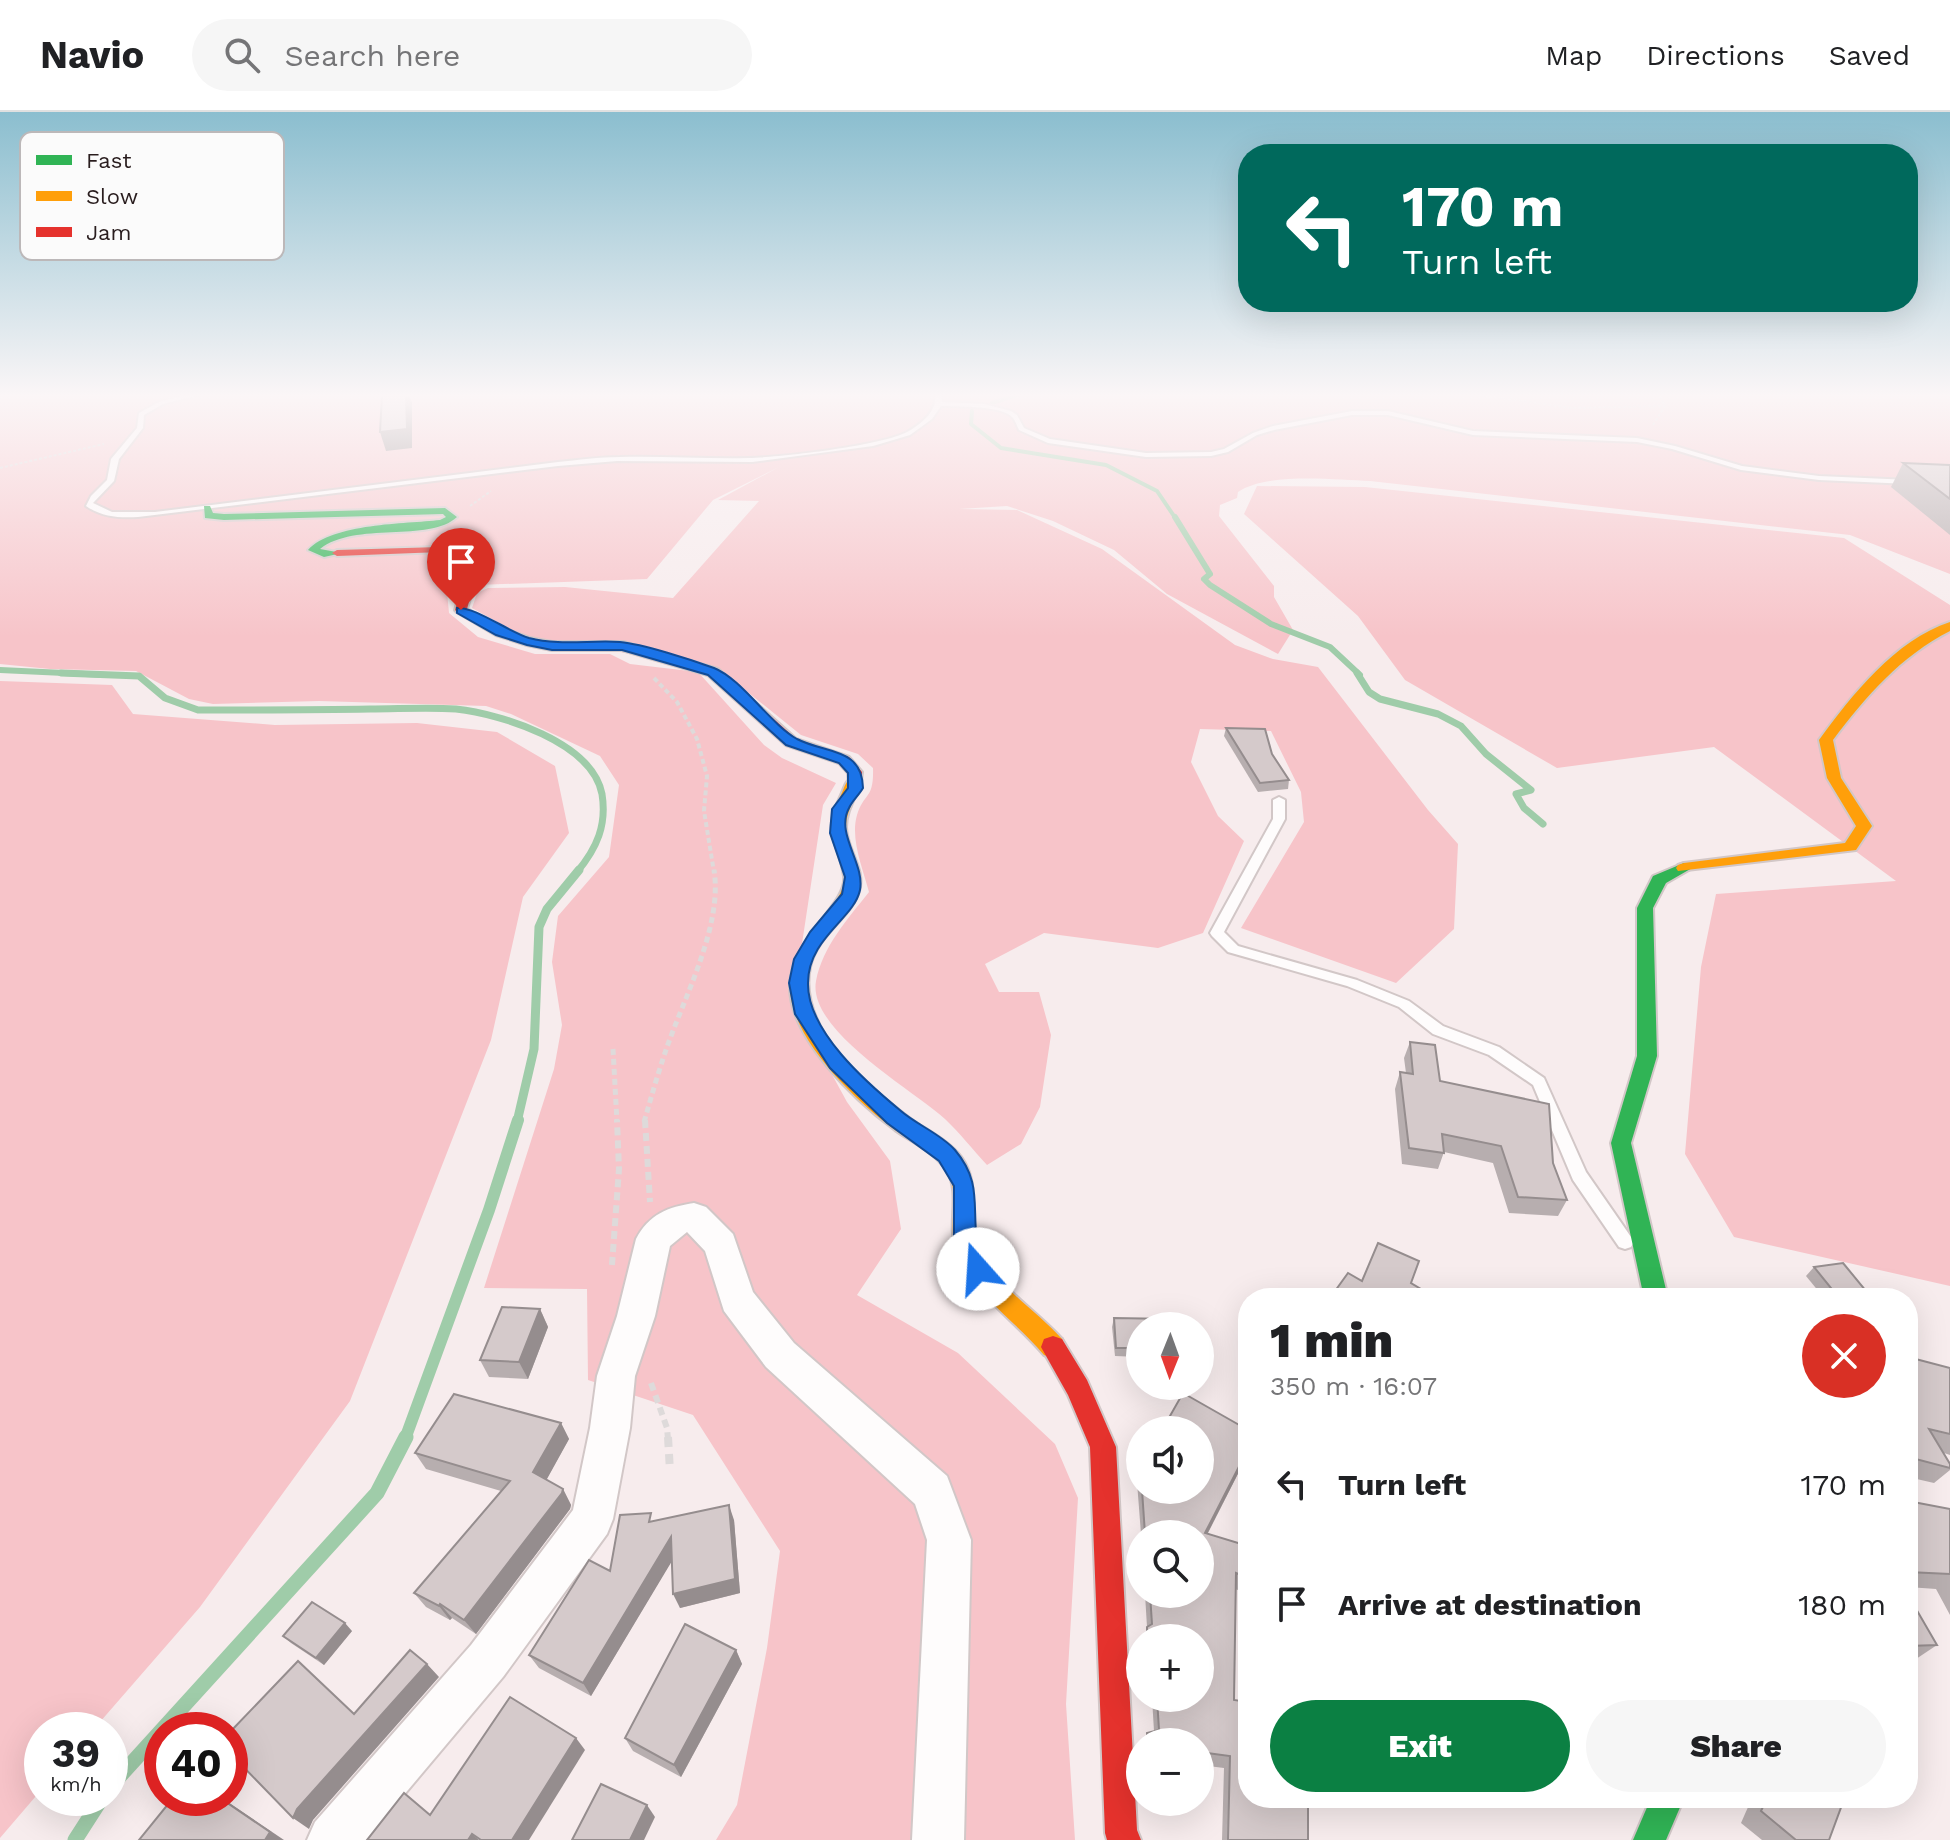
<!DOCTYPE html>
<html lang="en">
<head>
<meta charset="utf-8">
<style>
  body { margin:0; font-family:"Work Sans",sans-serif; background:#f6f6f6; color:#202124; height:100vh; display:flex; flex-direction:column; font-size:30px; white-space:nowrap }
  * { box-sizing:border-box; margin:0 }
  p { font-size:26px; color:#757577 }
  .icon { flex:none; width:44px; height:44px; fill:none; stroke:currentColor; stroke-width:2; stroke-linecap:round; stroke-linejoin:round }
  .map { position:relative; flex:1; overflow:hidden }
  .drawer { position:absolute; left:1238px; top:1176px; width:680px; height:520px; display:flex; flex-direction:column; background:#fff; border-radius:32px; box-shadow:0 8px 32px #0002 }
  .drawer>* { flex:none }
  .hud { position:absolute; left:1238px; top:32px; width:680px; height:168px; border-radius:32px; box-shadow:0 8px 32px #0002; background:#00695c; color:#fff; overflow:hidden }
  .needle { width:52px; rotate:181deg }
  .fabs { position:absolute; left:1126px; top:1200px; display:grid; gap:16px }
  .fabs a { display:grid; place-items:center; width:88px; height:88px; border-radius:50%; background:#fff; box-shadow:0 8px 32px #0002; font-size:40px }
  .speed { position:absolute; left:24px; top:1600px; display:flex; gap:16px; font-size:40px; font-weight:700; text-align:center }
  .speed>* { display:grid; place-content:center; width:104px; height:104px; border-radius:50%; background:#fff; box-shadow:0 8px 32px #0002; line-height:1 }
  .speed small { font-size:20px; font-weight:400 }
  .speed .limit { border:12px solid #d22; background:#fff; color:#111 }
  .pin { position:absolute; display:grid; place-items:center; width:68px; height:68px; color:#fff; margin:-82px -34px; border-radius:50% 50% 50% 0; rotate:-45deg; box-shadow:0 0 8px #0007 }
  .pin .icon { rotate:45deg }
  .me { position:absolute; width:88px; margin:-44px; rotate:341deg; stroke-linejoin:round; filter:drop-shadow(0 0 6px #0008) }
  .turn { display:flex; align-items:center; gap:28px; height:168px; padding:0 32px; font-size:36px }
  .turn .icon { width:104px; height:104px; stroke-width:2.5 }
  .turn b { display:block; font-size:56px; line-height:68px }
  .round { display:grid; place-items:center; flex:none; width:84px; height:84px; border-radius:42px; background:#f6f6f6 }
  .overview { display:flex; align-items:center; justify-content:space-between; height:136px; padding:0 32px }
  h1 { font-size:48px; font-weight:800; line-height:60px }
  .button { display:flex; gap:16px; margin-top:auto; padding:16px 32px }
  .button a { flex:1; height:92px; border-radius:48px; background:#0b8043; color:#fff; font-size:32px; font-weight:800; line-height:92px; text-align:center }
  .button a+a { background:#f6f6f6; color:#202124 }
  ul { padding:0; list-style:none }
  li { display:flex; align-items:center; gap:24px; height:120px; padding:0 32px }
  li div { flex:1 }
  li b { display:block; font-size:30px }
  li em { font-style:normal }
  header { display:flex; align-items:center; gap:48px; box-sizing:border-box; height:112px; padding:0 40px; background:#fff; border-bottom:2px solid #e0e0e0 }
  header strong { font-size:38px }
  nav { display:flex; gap:44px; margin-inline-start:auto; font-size:28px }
  .search { width:560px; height:72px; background:#f6f6f6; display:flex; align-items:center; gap:20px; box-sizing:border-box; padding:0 28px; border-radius:44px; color:#757577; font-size:30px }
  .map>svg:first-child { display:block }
  .green { fill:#f7c4c9 }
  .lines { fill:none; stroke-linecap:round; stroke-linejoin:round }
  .stream-far5 { stroke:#9fcca9; stroke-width:4 }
  .stream-far4 { stroke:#9fcca9; stroke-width:6 }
  .stream-far3 { stroke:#9fcca9; stroke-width:7 }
  .stream-far2 { stroke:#9fcca9; stroke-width:9 }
  .stream-far1 { stroke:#9fcca9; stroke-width:12 }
  .stream { stroke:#9fcca9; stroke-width:15 }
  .lane-casing { stroke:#d2c7c7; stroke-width:4 }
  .street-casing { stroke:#d2c7c7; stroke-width:4 }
  .fast-casing { stroke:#d2c7c7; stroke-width:4 }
  .slow-casing { stroke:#d2c7c7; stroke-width:4 }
  .jam-casing { stroke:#d2c7c7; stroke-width:4 }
  .path-far4 { stroke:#dedada; stroke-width:2; stroke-dasharray:3 2; stroke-linecap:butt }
  .path-far3 { stroke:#dedada; stroke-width:4; stroke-dasharray:5 3; stroke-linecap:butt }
  .path-far2 { stroke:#dedada; stroke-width:5; stroke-dasharray:6 4; stroke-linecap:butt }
  .path-far1 { stroke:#dedada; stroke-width:6; stroke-dasharray:8 5; stroke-linecap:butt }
  .path { stroke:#dedada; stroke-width:8; stroke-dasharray:10 7; stroke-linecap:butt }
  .lane { fill:#fefcfc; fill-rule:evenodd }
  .street { fill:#fefcfc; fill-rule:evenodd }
  .fast { fill:#30b455; fill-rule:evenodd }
  .slow { fill:#ff9f0a; fill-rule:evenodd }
  .jam { fill:#e5322d; fill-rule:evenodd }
  .wall { fill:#b7aeaf }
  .shaded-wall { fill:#958d8e }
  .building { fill:#d5cacb; stroke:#958d8e; stroke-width:2 }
  .route { fill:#1a73e8; stroke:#114b97; stroke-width:2 }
  .key { fill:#fbfbfb; stroke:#bcb8b9; stroke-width:2 }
  .key-label { font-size:22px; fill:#291d1e }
</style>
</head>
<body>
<header>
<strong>Navio</strong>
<div class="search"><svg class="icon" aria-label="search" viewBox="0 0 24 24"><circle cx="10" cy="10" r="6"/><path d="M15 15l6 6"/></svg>Search here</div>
<nav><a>Map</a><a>Directions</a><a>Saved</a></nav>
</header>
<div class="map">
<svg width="1950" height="1728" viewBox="0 0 1950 1728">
  <rect width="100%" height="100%" fill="#f7eced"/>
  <g class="green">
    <path d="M0 283H1950V462L1850 423 1370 369C1336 368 1266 360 1238 380L1237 386 1220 393 1219 404 1274 474V485L1293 518 1278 542 1167 482 1114 438 1053 409 1007 394 959 397 1017 398 1102 437 1235 533 1273 547 1318 555 1428 698 1458 732 1454 817 1396 871 1241 816 1304 710 1301 680 1271 619 1200 617 1191 650 1218 704 1244 729 1203 821 1158 836 1044 821 985 852 999 880H1039L1051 923 1040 995 1021 1032 987 1053C973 1038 960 1021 945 1007 913 978 807 918 816 869 823 834 847 808 869 780 863 757 850 727 857 703 864 680 874 688 873 656L858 642 801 623 719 557 521 523 472 496 477 481 488 476 565 475 673 486 759 389 718 388 779 355 713 388 647 467 450 474 447 480 449 501 478 525 535 542H610L630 552 698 560 764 633 782 646 836 671 823 693 793 891 847 990 890 1049 901 1117 857 1183 958 1241 1055 1332 1078 1386 1066 1592 1075 1728H716L737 1693 767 1536 780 1439 693 1303 588 1268 587 1177 484 1176 554 957 562 913 552 850 558 804 609 745 619 673 600 644 511 602 486 594 319 589 213 592 189 587 136 559 50 557 0 552Z"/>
    <path d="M1257 374 1365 375 1844 426 1950 493V1174L1734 1125 1685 1042 1701 855 1716 782 1896 769 1714 635 1557 656 1405 568 1358 504 1244 402Z"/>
    <path d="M0 569 112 573 133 602 275 613 417 611 497 620 555 654 569 721 523 785 491 928 350 1289 200 1495 93 1618H42V1677L0 1726Z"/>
  </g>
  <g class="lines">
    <g class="stream-far5">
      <path d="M992 291 1017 283"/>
      <path d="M972 299 971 312 1001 336 1106 353 1157 379 1176 407"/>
    </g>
    <g class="stream-far4">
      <path d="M1175 405 1210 462 1204 467 1210 473 1271 512 1330 535 1360 563"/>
      <path d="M0 558 107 563"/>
    </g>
    <g class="stream-far3">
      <path d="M61 561 139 564 165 586 198 598C255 598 312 598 370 597 398 597 427 595 456 597 501 602 592 630 602 682 607 713 597 736 577 760"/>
      <path d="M1357 561 1369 580 1380 587 1438 602 1461 614 1486 642 1531 678 1516 682 1524 696 1543 712"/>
    </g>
    <path class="stream-far2" d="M517 1010 534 937 539 815 547 797 579 758"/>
    <path class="stream-far1" d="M405 1327 489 1098 518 1008"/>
    <g class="stream">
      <path d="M110 1675 377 1381 406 1325"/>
      <path d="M75 1728 102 1686"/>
    </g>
    <g class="lane-casing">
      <g id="lane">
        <path d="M185 283H198L163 292 144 303 143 316 119 347 114 369 93 391 112 400H155L558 350C578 348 599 345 620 345 663 344 706 347 749 346 782 345 880 334 907 320 921 312 937 300 935 283H941L942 290 984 292 1011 299 1017 303 1024 316 1050 327 1146 341 1211 340 1224 337 1253 321 1273 314 1352 299H1388L1473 319 1637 326 1675 334 1742 354 1819 364 1910 368 1914 370 1910 372 1819 368 1741 358 1672 337 1637 330 1473 323 1388 303H1352L1274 318 1257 323 1228 340 1211 344 1146 345 1048 331 1019 318C1017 314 1016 310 1013 306 1003 293 957 295 941 294L932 307 910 323 873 334 752 350 617 349 558 354 138 405C119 406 102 405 86 394L91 384 107 368 111 347 137 316 139 301 159 290Z"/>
        <path d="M1279 685 1285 688V707L1224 820 1238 834 1357 868 1409 889 1443 914 1499 935 1544 966 1586 1060 1631 1125 1634 1130 1631 1135 1625 1137 1619 1135 1573 1068 1533 973 1489 943 1433 922 1399 895 1347 874 1228 840 1212 824 1210 821 1273 707V688Z"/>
      </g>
    </g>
    <g class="street-casing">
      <path id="street" d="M694 1091 706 1095 733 1122 753 1180 794 1231 947 1364 971 1428 964 1728H912L927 1428 915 1392 766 1255 724 1199 705 1139 687 1120 670 1134 655 1204 635 1264 630 1316 613 1407 607 1422 503 1565 366 1728H307L315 1710 471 1533 573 1398 590 1316 597 1264 617 1204 636 1127C649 1102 668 1095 694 1091Z"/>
    </g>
    <g class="fast-casing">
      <g id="fast">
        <path d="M204 394H210L213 401 224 402 445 396 457 405C429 431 355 409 320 437L342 441 324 445 308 438C333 411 405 412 440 408L446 405 443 402 224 408 205 406Z"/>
        <path d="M1684 751 1692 756 1666 771 1653 796 1657 944 1631 1031 1668 1186H1644L1611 1031 1637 944V796L1653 764Z"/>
        <path d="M1651 1686H1684L1666 1728H1633Z"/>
      </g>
    </g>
    <g class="slow-casing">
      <g id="slow">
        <path d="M1950 510V519C1901 544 1866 584 1833 628L1841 666 1872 714 1856 738 1678 759 1676 756 1678 753 1684 751 1845 731 1856 714 1827 666 1819 628C1852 583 1895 528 1950 510Z"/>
        <path d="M854 665 861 669C857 684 846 698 846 715 846 737 866 757 859 779 852 805 817 822 810 855 797 916 864 972 908 1005 925 1018 947 1027 961 1045 983 1075 965 1108 979 1138 996 1174 1036 1198 1062 1227L1065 1235 1062 1243 1053 1246 1044 1243C1015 1208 971 1181 956 1137 947 1112 961 1082 947 1059 935 1040 912 1030 895 1018 856 989 790 927 790 875 790 826 848 793 844 764 838 725 821 725 841 683 845 675 845 668 854 665Z"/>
      </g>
    </g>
    <g class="jam-casing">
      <g id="jam">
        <path d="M474 434 482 443 467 497 504 517 530 526 552 530H623L718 557 796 627 849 645 862 660 861 669 854 673 849 672 848 661 839 651 786 633 708 563 622 538H552L527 533 496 523 457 500 455 498 471 444 467 439 337 444 332 441 337 438Z"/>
        <path d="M1053 1224 1062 1227 1087 1268 1116 1335 1137 1718 1141 1728H1107L1105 1721 1090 1335 1068 1283 1041 1235 1044 1227Z"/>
      </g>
    </g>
    <g class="path-far4">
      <path d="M1479 283 1572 296 1665 294"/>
      <path d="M1653 313 1665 294 1659 283"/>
      <path d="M0 356 104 332"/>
      <path d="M470 394 491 379"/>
    </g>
    <path class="path-far3" d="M654 566 677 590 697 627 707 664 704 699 714 760"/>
    <g class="path-far2">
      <path d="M613 937 617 1010"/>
      <path d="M644 1010C651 986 658 961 666 938 684 885 723 814 714 758"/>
    </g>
    <g class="path-far1">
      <path d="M645 1008 650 1090"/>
      <path d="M612 1153 619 1057 617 1008"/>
      <path d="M651 1271 667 1316 668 1327"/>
    </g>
    <path class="path" d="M668 1325 670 1359"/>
    <use href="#lane" class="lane"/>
    <use href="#street" class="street"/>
    <use href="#fast" class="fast"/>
    <use href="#slow" class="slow"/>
    <use href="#jam" class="jam"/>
  </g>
  <g class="wall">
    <path d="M1903 351 1950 353V423L1891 375Z"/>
    <path d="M1226 616 1272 642 1289 668 1288 677 1258 680 1224 624Z"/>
    <path d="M1410 930 1440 969 1553 1051 1567 1088 1558 1104 1509 1101 1493 1051 1444 1040 1438 1057 1402 1052 1395 977 1400 960 1406 961 1404 946Z"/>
    <path d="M1814 1155 1871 1185 1824 1186 1806 1164Z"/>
    <path d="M540 1197 548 1215 528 1267 489 1265 480 1248Z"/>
    <path d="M1114 1206 1140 1214V1245L1115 1244 1112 1215Z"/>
    <path d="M1908 1245 1950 1256V1343L1944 1341 1950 1352V1358L1934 1371 1908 1365Z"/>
    <path d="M561 1311 569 1327 546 1368 563 1377 571 1393 570 1397 476 1522 452 1506 450 1508 426 1495 414 1481 501 1379 426 1357 415 1341Z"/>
    <path d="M1248 1342 1208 1421 1246 1465 1241 1479 1235 1477 1234 1588 1248 1686 1308 1728H1222L1224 1656 1200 1653V1630H1144L1147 1621 1154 1619 1152 1586H1200V1526H1144L1147 1515 1145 1482H1200V1422H1141L1137 1370 1140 1357V1378H1200Z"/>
    <path d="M1908 1389 1950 1397V1503L1936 1477 1908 1475Z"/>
    <path d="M734 1408 740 1481 680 1496 672 1448 591 1584 539 1556 529 1543 610 1459 654 1409Z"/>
    <path d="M1908 1483 1937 1533 1916 1547H1908Z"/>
    <path d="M352 1519 324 1553 291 1531 283 1524Z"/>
    <path d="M736 1538 742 1552 681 1665 633 1639 625 1626Z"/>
    <path d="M1752 1686H1838L1829 1728H1762L1741 1711Z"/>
  </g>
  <g class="shaded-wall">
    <path d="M406 283H409L412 290V336L386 339 380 320Z"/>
    <path d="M540 1197 548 1215 528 1267 519 1250Z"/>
    <path d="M561 1311 569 1327 542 1376 533 1360Z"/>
    <path d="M1248 1337V1342L1200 1436 1205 1421Z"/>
    <path d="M563 1377 571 1393 570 1397 476 1522 464 1508Z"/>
    <path d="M729 1393 734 1408 740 1481 680 1496 673 1482Z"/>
    <path d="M671 1425 678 1439 591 1584 583 1571Z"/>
    <path d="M440 1492 452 1506 450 1508 439 1494Z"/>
    <path d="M345 1511 352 1519 324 1553 316 1546Z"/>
    <path d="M736 1538 742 1552 681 1665 674 1653Z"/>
    <path d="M427 1552 439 1565 313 1708 309 1717 293 1706 297 1697Z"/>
    <path d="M576 1626 585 1638 529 1728H512Z"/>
    <path d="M220 1686H222L284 1728H265Z"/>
    <path d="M647 1693 655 1705 644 1728H630Z"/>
    <path d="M472 1722 479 1728H468Z"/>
  </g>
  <g class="building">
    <path d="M382 283H406L407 317 380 320Z"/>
    <path d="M1903 351 1950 353V387Z"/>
    <path d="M1226 616 1265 617 1272 642 1289 668 1260 671Z"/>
    <path d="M1410 930 1435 933 1440 969 1549 992 1553 1051 1567 1088 1518 1085 1501 1034 1442 1022 1444 1041 1409 1036 1400 960 1413 962Z"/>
    <path d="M1378 1131 1419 1149 1411 1171 1436 1186H1330L1348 1161 1362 1169Z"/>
    <path d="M1843 1151 1871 1185 1839 1186 1814 1155Z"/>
    <path d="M502 1195 540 1197 519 1250 480 1248Z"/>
    <path d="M1114 1206 1171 1207V1214H1140V1236H1116Z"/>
    <path d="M1908 1245 1950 1256V1322L1929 1317 1950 1352V1356L1908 1345Z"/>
    <path d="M1183 1281 1248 1318V1337L1205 1421 1248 1434V1456L1246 1465 1236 1461 1234 1588 1248 1590V1686H1308V1728H1228L1230 1644 1200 1640V1630H1147V1621L1159 1618 1157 1586H1200V1526H1147V1515L1152 1512 1150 1482H1200V1422H1145L1142 1378H1200V1318H1162Z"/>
    <path d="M454 1282 561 1311 533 1360 563 1377 562 1381 464 1508 440 1492 439 1494 414 1481 510 1369 415 1341Z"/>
    <path d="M1908 1389 1950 1397V1462L1908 1460Z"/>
    <path d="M729 1393 735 1467 673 1482 671 1425 583 1571 529 1543 589 1448 610 1459 620 1403 651 1401 649 1410Z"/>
    <path d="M1908 1483 1937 1533 1908 1534Z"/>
    <path d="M312 1490 345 1511 316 1546 283 1524Z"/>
    <path d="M685 1512 736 1538 674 1653 625 1626Z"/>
    <path d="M410 1538 427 1552 297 1697 293 1706 230 1641V1620L298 1549 354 1602Z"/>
    <path d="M510 1585 576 1626 512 1728H481L472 1722 468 1728H367L404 1681 430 1703Z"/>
    <path d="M601 1672 647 1693 630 1728H572Z"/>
    <path d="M173 1686H220L270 1720 265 1728H139Z"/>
    <path d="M1767 1686H1838L1843 1690 1829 1728H1796L1761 1699Z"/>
  </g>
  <linearGradient id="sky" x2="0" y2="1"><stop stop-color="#8bbecf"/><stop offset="0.54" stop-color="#fbf6f7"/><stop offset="1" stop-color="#fbf6f7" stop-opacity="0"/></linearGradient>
  <rect width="1950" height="525" fill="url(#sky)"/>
  <path class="route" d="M457 496C474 494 509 520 529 526 559 534 590 528 620 530 643 532 692 548 714 556 742 567 770 612 797 627 826 642 862 635 863 676 859 683 852 689 849 696 835 722 865 751 860 778 854 807 808 826 808 871 807 919 867 971 901 999 917 1013 941 1022 955 1038 982 1070 972 1093 977 1130 978 1139 985 1148 989 1157L986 1164 978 1167 970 1164 954 1134V1074L939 1049 887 1011 830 956 795 902 789 871 794 847 810 820 842 782 845 765 830 721 832 697 848 676V661L839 651 786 633 708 563 622 538H552L527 533 496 523 457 501Z"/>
  <rect x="20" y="20" width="264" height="128" rx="12" class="key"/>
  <rect x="36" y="43" width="36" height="10" fill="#30b455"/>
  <rect x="36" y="79" width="36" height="10" fill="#ff9f0a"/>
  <rect x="36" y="115" width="36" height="10" fill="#e5322d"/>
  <g class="key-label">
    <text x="86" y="56">Fast</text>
    <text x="86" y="92">Slow</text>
    <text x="86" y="128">Jam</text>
  </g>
</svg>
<div class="fabs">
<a><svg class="needle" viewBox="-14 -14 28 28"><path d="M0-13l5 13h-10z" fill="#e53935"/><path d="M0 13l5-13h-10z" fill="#757577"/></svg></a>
<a><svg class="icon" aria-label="sound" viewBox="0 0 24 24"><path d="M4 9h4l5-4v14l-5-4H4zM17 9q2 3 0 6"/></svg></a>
<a><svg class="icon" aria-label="search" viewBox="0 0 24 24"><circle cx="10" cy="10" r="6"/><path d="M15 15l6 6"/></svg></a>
<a>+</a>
<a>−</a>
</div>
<div class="speed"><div>39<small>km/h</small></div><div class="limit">40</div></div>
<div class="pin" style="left:461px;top:498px;background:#d93025"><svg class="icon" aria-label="arrive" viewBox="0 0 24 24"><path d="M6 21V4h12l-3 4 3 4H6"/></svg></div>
<svg class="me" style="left:978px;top:1157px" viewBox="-20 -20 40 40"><circle r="19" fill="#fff"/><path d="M0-13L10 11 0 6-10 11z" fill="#1a73e8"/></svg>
<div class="hud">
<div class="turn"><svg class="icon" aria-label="left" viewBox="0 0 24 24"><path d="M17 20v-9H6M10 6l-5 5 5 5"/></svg><div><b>170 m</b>Turn left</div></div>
</div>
<section class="drawer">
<div class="overview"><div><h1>1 min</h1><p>350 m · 16:07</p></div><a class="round" style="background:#d93025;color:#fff"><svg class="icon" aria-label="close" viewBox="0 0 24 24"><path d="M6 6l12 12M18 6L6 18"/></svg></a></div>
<ul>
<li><svg class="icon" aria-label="left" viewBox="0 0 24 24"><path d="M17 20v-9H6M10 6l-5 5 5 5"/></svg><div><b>Turn left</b></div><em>170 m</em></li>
<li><svg class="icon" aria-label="arrive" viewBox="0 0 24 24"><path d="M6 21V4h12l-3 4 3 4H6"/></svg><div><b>Arrive at destination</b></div><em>180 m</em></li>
</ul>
<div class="button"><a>Exit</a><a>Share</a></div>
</section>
</div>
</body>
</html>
